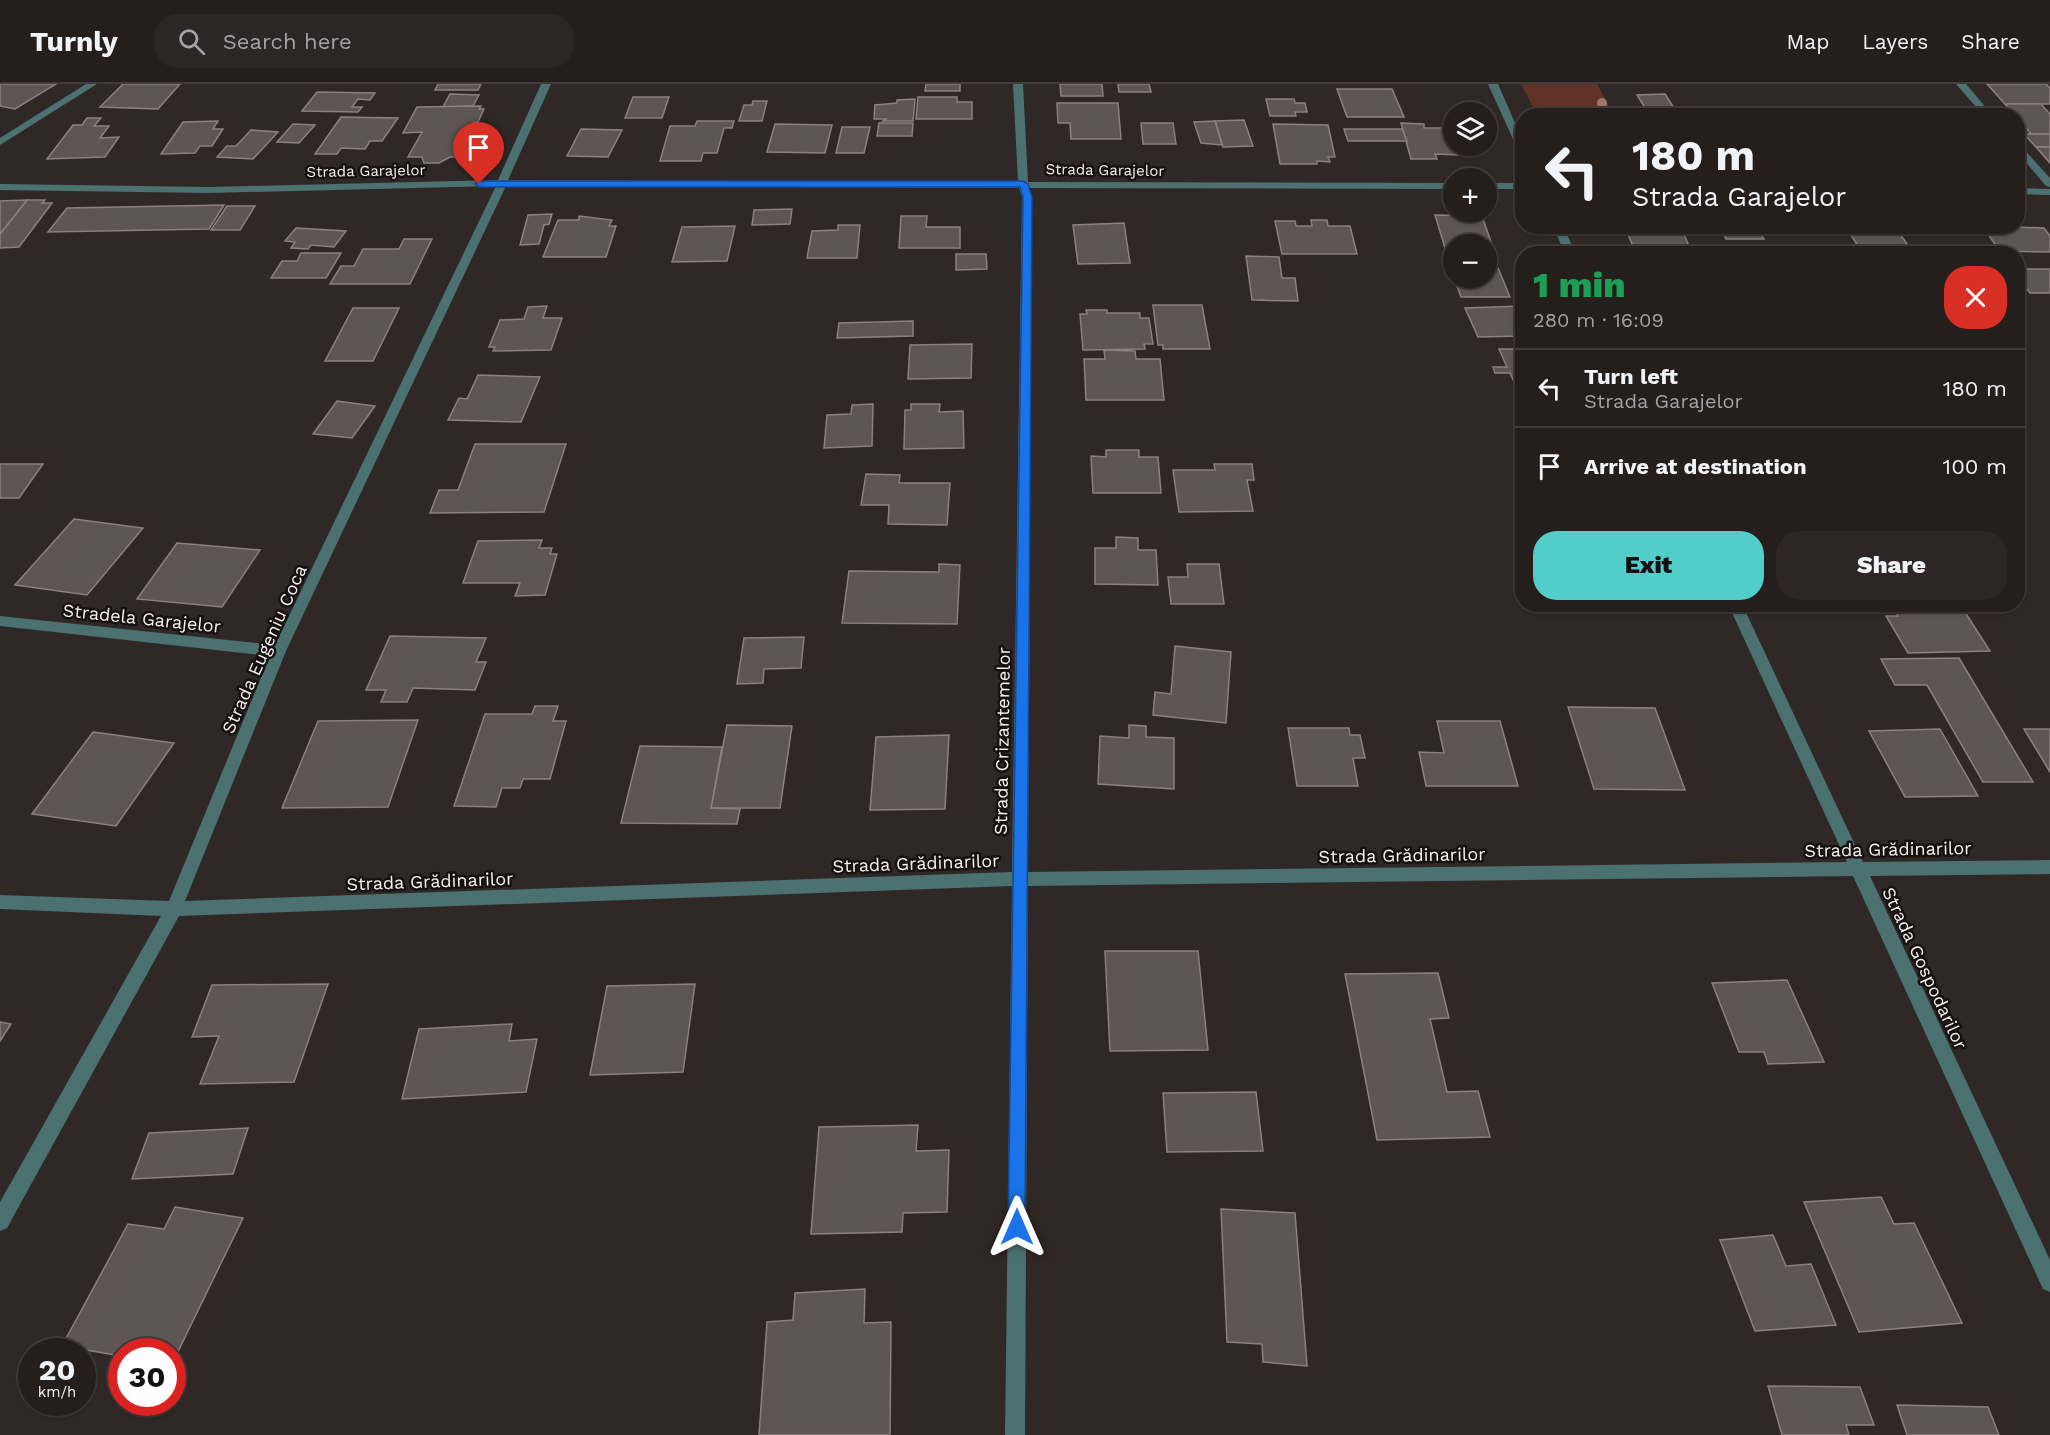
<!DOCTYPE html>
<html lang="en">
<head>
<meta charset="utf-8">
<style>
  body { margin:0; font-family:"Work Sans",sans-serif; background:#2c2726; color:#f1f3f6; height:100vh; display:flex; flex-direction:column; font-size:22px; white-space:nowrap }
  * { box-sizing:border-box; margin:0 }
  p { font-size:20px; color:#a3a2a4 }
  .icon { flex:none; width:33px; height:33px; fill:none; stroke:currentColor; stroke-width:2; stroke-linecap:round; stroke-linejoin:round }
  .map { position:relative; flex:1; overflow:hidden }
  .details { position:absolute; left:1515px; top:162px; width:510px; height:366px; display:flex; flex-direction:column; background:#241e1d; border-radius:24px; box-shadow:0 2px 4px #0004,0 0 0 2px #413c3b }
  .details>* { flex:none }
  .top-card { position:absolute; left:1515px; top:24px; width:510px; height:126px; border-radius:24px; box-shadow:0 2px 4px #0004,0 0 0 2px #413c3b; background:#241e1d; color:#f1f3f6; overflow:hidden }
  .controls { position:absolute; left:1443px; top:18px; display:grid; gap:12px }
  .controls a { display:grid; place-items:center; width:54px; height:54px; border-radius:50%; background:#241e1d; box-shadow:0 2px 4px #0004,0 0 0 2px #413c3b; font-size:30px }
  .speed { position:absolute; left:18px; top:1254px; display:flex; gap:12px; font-size:30px; font-weight:700; text-align:center }
  .speed>* { display:grid; place-content:center; width:78px; height:78px; border-radius:50%; background:#241e1d; box-shadow:0 2px 4px #0004,0 0 0 2px #413c3b; line-height:1 }
  .speed small { font-size:15px; font-weight:400 }
  .speed .limit { border:9px solid #d22; background:#fff; color:#111 }
  .pin { position:absolute; display:grid; place-items:center; width:51px; height:51px; color:#fff; margin:-62px -26px; border-radius:50% 50% 50% 0; rotate:-45deg; box-shadow:0 0 6px #0007 }
  .pin .icon { rotate:45deg }
  .me { position:absolute; width:66px; margin:-33px; rotate:0deg; stroke-linejoin:round; filter:drop-shadow(0 0 4px #0008) }
  .turn { display:flex; align-items:center; gap:21px; height:126px; padding:0 18px; font-size:27px }
  .turn .icon { width:78px; height:78px; stroke-width:2.5 }
  .turn b { display:block; font-size:42px; line-height:51px }
  .round { display:grid; place-items:center; flex:none; width:63px; height:63px; border-radius:24px; background:#2c2726 }
  .headline { display:flex; align-items:center; justify-content:space-between; height:102px; padding:0 18px }
  h1 { font-size:36px; font-weight:800; line-height:45px; color:#1e9e55 }
  .action { display:flex; gap:12px; margin-top:auto; padding:12px 18px }
  .action a { flex:1; height:69px; border-radius:24px; background:#53cdca; color:#111; font-size:24px; font-weight:800; line-height:69px; text-align:center }
  .action a+a { background:#2c2726; color:#f1f3f6 }
  ul { padding:0; list-style:none }
  li { display:flex; align-items:center; gap:18px; height:78px; padding:0 18px; border-top:2px solid #413c3b }
  li div { flex:1 }
  li b { display:block; font-size:22px }
  li em { font-style:normal }
  header { display:flex; align-items:center; gap:36px; box-sizing:border-box; height:84px; padding:0 30px; background:#241e1d; border-bottom:2px solid #413c3b }
  header strong { font-size:28px }
  nav { display:flex; gap:33px; margin-inline-start:auto; font-size:21px }
  .search { width:420px; height:54px; background:#2c2726; display:flex; align-items:center; gap:15px; box-sizing:border-box; padding:0 21px; border-radius:24px; color:#a3a2a4; font-size:22px }
  .map>svg:first-child { display:block }
  .green { fill:#603228 }
  .building { fill:#5e5654; stroke:#8b817f; stroke-width:1.5 }
  .lines { fill:none; stroke-linecap:round; stroke-linejoin:round }
  .minor { fill:#4b7271; fill-rule:evenodd }
  .tree { fill:#9d776e }
  .route { fill:#1a73e8; stroke:#114b97; stroke-width:1.5 }
  .labels { text-anchor:middle; dominant-baseline:central; stroke-width:5; stroke-linejoin:round; paint-order:stroke }
  .far-street-label { font-size:15px; fill:#f7f2f1; stroke:#151211 }
  .street-label { font-size:18px; fill:#f7f2f1; stroke:#151211 }
</style>
</head>
<body>
<header>
<strong>Turnly</strong>
<div class="search"><svg class="icon" aria-label="search" viewBox="0 0 24 24"><circle cx="10" cy="10" r="6"/><path d="M15 15l6 6"/></svg>Search here</div>
<nav><a>Map</a><a>Layers</a><a>Share</a></nav>
</header>
<div class="map">
<svg width="2050" height="1351" viewBox="0 0 2050 1351">
  <rect width="100%" height="100%" fill="#302827"/>
  <path class="green" d="M1521 0H1597L1614 31H1537Z"/>
  <g class="building">
    <path d="M0 0H56L15 25 0 22Z"/>
    <path d="M123 0H180L158 25 100 23Z"/>
    <path d="M438 0H481L478 6H435Z"/>
    <path d="M926 0H960V7H925Z"/>
    <path d="M1060 0H1102L1103 12H1061Z"/>
    <path d="M1118 0H1149L1151 8H1119Z"/>
    <path d="M1987 0H2046L2050 4V20H2005Z"/>
    <path d="M1337 5H1392L1404 33H1347Z"/>
    <path d="M317 8 375 9 370 16 358 15 352 23H362L358 28 302 27Z"/>
    <path d="M450 10 479 11 473 22 443 23Z"/>
    <path d="M1665 10 1676 27H1647L1637 11Z"/>
    <path d="M633 13H669L662 34H625Z"/>
    <path d="M918 13H957V18H972V35H916Z"/>
    <path d="M915 15 913 37H883L886 35H874L875 21 897 19V16Z"/>
    <path d="M1266 15H1294L1295 19H1305L1307 28H1295L1296 32H1270Z"/>
    <path d="M753 17H767L762 37H739L744 21H752Z"/>
    <path d="M1057 19H1118L1121 55H1071L1070 39H1058Z"/>
    <path d="M2005 20H2041L2050 30V50H2031Z"/>
    <path d="M481 22 479 25H484L478 38H474L458 73H450L439 79H424L422 73H408L422 48 403 49 417 23Z"/>
    <path d="M1842 24 1848 32H1787L1782 25Z"/>
    <path d="M341 33 398 34 382 57H370L365 65 341 64 337 70H315Z"/>
    <path d="M87 34H101L94 42H109L100 54 119 53 105 73 47 75 73 41H82Z"/>
    <path d="M1244 36 1253 62 1223 63 1215 37Z"/>
    <path d="M218 37 213 45H223L212 62H200L195 69 161 70 183 38Z"/>
    <path d="M697 37H734L732 44H724L717 69H703L701 77H660L670 42H695Z"/>
    <path d="M1215 37 1222 61 1201 59 1194 38Z"/>
    <path d="M879 39H913L912 52H877Z"/>
    <path d="M1141 39H1173L1176 60H1143Z"/>
    <path d="M1401 39 1424 40V44H1450L1458 71 1435 70 1437 75H1411Z"/>
    <path d="M293 40 315 41 299 59 277 58Z"/>
    <path d="M775 40 832 41 825 69 767 68Z"/>
    <path d="M1273 40 1328 41 1335 73H1328L1330 78 1317 77V80H1280Z"/>
    <path d="M842 43H870L864 69H836Z"/>
    <path d="M581 45 622 46 608 73 567 72Z"/>
    <path d="M1344 45H1402L1407 57H1348Z"/>
    <path d="M251 46 278 48 253 75 217 73 227 62H236Z"/>
    <path d="M2024 50H2050V63H2036Z"/>
    <path d="M2036 63H2050V79Z"/>
    <path d="M27 116H45L42 119H52L19 163 0 164V150Z"/>
    <path d="M27 116 0 150V117Z"/>
    <path d="M224 121 209 145 48 148 67 124Z"/>
    <path d="M227 122H255L240 146H211Z"/>
    <path d="M792 125 790 140 752 141 754 126Z"/>
    <path d="M552 130 549 140 544 141 539 160 520 161 528 131Z"/>
    <path d="M1435 131 1482 132 1498 178H1486V160H1454V177H1449Z"/>
    <path d="M579 132 612 136 609 142H616L606 173H543L558 136H579Z"/>
    <path d="M901 132H927L926 143H960V164H899Z"/>
    <path d="M1311 136H1327L1328 142H1350L1357 170H1282L1275 137H1295L1296 142H1312Z"/>
    <path d="M1124 139 1130 179 1078 180 1073 141Z"/>
    <path d="M838 141H860L857 174H807L812 147 838 146Z"/>
    <path d="M735 142 727 177 672 178 682 143Z"/>
    <path d="M1624 142H1680L1690 164 1685 163 1687 170H1661L1659 164H1634Z"/>
    <path d="M1720 142 1756 143 1764 155H1726Z"/>
    <path d="M1845 142H1894L1913 168H1862Z"/>
    <path d="M1982 142 2044 144 2050 152V168L2000 167Z"/>
    <path d="M296 144 346 147 334 163 311 161 308 165 291 164 295 158 285 157Z"/>
    <path d="M404 155H432L410 200H330L341 182H354L363 165H399Z"/>
    <path d="M301 169H341L326 194H271L282 177H297Z"/>
    <path d="M956 170H986L987 185 956 186Z"/>
    <path d="M1246 172 1279 173 1282 194H1295L1298 217 1252 216Z"/>
    <path d="M1486 184H1498L1510 213H1461L1454 194H1486Z"/>
    <path d="M2018 185H2050V209H2030L2018 194Z"/>
    <path d="M1153 221H1202L1210 265H1163V261H1158Z"/>
    <path d="M547 222 543 234H562L551 266 493 267 495 263H489L500 236 524 235 528 223Z"/>
    <path d="M1522 222V245H1519L1522 252 1478 253 1465 224Z"/>
    <path d="M353 224H399L373 277H325Z"/>
    <path d="M1086 226H1107V229H1140V234H1149L1153 260H1144L1145 265 1083 266 1080 230H1087Z"/>
    <path d="M913 237V252L837 254 839 239Z"/>
    <path d="M972 260 971 294 908 295 910 261Z"/>
    <path d="M1499 265H1522V298H1514L1510 289H1495L1493 283H1507Z"/>
    <path d="M1104 266 1135 267 1136 275H1160L1164 316H1086L1084 275H1105Z"/>
    <path d="M478 291 540 293 521 338 448 336 459 314 467 315Z"/>
    <path d="M337 317 375 322 352 354 313 350Z"/>
    <path d="M873 320 872 362 824 364 827 331 851 330 852 321Z"/>
    <path d="M911 320H940L939 328 963 327 964 364 904 365 905 326H911Z"/>
    <path d="M475 360H566L544 428 430 429 439 406H458Z"/>
    <path d="M1106 366H1139V373H1158L1161 409H1093L1091 372 1106 373Z"/>
    <path d="M0 380H43L19 414H0Z"/>
    <path d="M1214 380H1252L1254 396H1247L1253 427 1179 428 1173 386H1215Z"/>
    <path d="M866 390 900 391 899 399H950L947 441 888 440 889 421H861Z"/>
    <path d="M74 435 143 444 87 511 15 501Z"/>
    <path d="M1116 453 1138 454V466H1156L1158 501 1095 500V464H1116Z"/>
    <path d="M542 456 539 464H552L550 470H557L545 511 515 512 520 499H463L478 457Z"/>
    <path d="M177 459 260 466 222 523 137 515Z"/>
    <path d="M939 480 960 481 957 540 842 539 849 487 939 488Z"/>
    <path d="M1187 480H1219L1224 520H1171L1168 493H1188Z"/>
    <path d="M1961 522 1990 567 1908 569 1886 532H1898L1894 524Z"/>
    <path d="M390 552 486 554 476 578H486L475 606 413 604 407 618H381L386 606H366Z"/>
    <path d="M804 553 801 584 764 585 763 599 737 600 744 554Z"/>
    <path d="M1175 562 1231 568 1226 639 1153 631 1155 608 1171 610Z"/>
    <path d="M1959 574 2033 698H1983L1927 601H1895L1881 575Z"/>
    <path d="M535 622H558L553 637H566L550 695H523L520 704H502L496 723 454 722 485 630H532Z"/>
    <path d="M1568 623 1655 624 1685 706 1594 705Z"/>
    <path d="M418 636 388 723 282 724 318 637Z"/>
    <path d="M1437 637H1500L1518 702H1426L1419 668 1444 669Z"/>
    <path d="M727 641 792 642 780 724H711Z"/>
    <path d="M1129 641 1146 642V653L1174 654V705L1098 700 1100 652 1129 654Z"/>
    <path d="M1288 644H1349L1350 651H1360L1365 674H1353L1358 702H1297Z"/>
    <path d="M1940 645 1978 712 1905 713 1869 647Z"/>
    <path d="M2024 645H2050V688Z"/>
    <path d="M93 648 174 659 116 742 32 730Z"/>
    <path d="M949 651 945 725 870 726 876 653Z"/>
    <path d="M640 662 722 663 711 724 740 725 737 740 621 739Z"/>
    <path d="M1105 867H1198L1208 966 1110 967Z"/>
    <path d="M1438 889 1449 934 1430 935 1447 1008 1478 1007 1490 1053 1377 1056 1345 890Z"/>
    <path d="M1787 896 1824 978 1768 980 1764 968H1739L1712 899Z"/>
    <path d="M328 900 294 998 200 1000 219 952 192 953 212 901Z"/>
    <path d="M695 900 683 988 590 991 607 902Z"/>
    <path d="M0 938 11 940 0 957Z"/>
    <path d="M512 940 509 957 537 955 526 1008 402 1015 419 945Z"/>
    <path d="M1256 1008 1263 1067 1167 1068 1163 1009Z"/>
    <path d="M918 1041 916 1067 949 1066 947 1128 903 1129 902 1148 811 1150 819 1043Z"/>
    <path d="M248 1044 233 1090 132 1095 149 1049Z"/>
    <path d="M1881 1113 1894 1140 1914 1139 1962 1239 1859 1248 1804 1118Z"/>
    <path d="M175 1123 243 1134 172 1280V1268H122V1272L62 1262 128 1140 164 1145Z"/>
    <path d="M1221 1125 1295 1129 1307 1282 1263 1278 1262 1260 1227 1258Z"/>
    <path d="M1773 1151 1786 1182 1811 1180 1836 1241 1755 1247 1720 1156Z"/>
    <path d="M865 1205 864 1239 891 1238 890 1351H759L767 1238 793 1236 795 1209Z"/>
    <path d="M1768 1302 1860 1303 1874 1341H1846L1849 1351H1782Z"/>
    <path d="M1897 1321 1988 1323 1999 1351H1907Z"/>
  </g>
  <g class="lines">
    <g class="minor">
      <path d="M86 0H97L0 61V54Z"/>
      <path d="M541 0H551L508 96 1018 98 1013 0H1023L1028 98 1454 99V105L1029 104 1032 113 1028 788 1847 778 1728 520H1742L1863 778 2050 776V790L1870 792 2050 1176V1208L2043 1205 1853 792 1028 802 1025 1351H1005L1012 802 179 832 7 1144 0 1147V1118L161 832 0 825V811L169 817 270 572 0 542V532L275 561 496 102 209 109 0 106V100L209 103 498 96ZM506 102 1019 104 1022 113 1012 788 185 817 286 567Z"/>
      <path d="M1488 0H1498L1522 55V67L1517 64Z"/>
      <path d="M1956 0H1966L1993 32H1984Z"/>
      <path d="M2018 61 2021 62 2050 94V103L2046 102 2018 69Z"/>
      <rect x="1486" y="99" width="36" height="6"/>
      <path d="M2018 104 2050 105V111L2018 110Z"/>
      <path d="M1553 142H1563L1576 170H1565Z"/>
    </g>
  </g>
  <circle class="tree" cx="1602" cy="19" r="5"/>
  <path class="route" d="M1023 97 1028 100 1032 113 1025 1143 1023 1149 1017 1151 1011 1149 1008 1143 1023 113 1020 103H479L475 100 479 97Z"/>
  <g class="labels">
    <g class="far-street-label">
      <text transform="translate(1105 86) rotate(1)">Strada Garajelor</text>
      <text transform="translate(366 87) rotate(-1)">Strada Garajelor</text>
    </g>
    <g class="street-label">
      <text transform="translate(142 534) rotate(6)">Stradela Garajelor</text>
      <text transform="translate(264 565) rotate(-66)">Strada Eugeniu Coca</text>
      <text transform="translate(1002 657) rotate(-89)">Strada Crizantemelor</text>
      <text transform="translate(1888 765) rotate(-1)">Strada Grădinarilor</text>
      <text transform="translate(1402 771) rotate(-1)">Strada Grădinarilor</text>
      <text transform="translate(916 779) rotate(-2)">Strada Grădinarilor</text>
      <text transform="translate(430 797) rotate(-2)">Strada Grădinarilor</text>
      <text transform="translate(1925 884) rotate(65)">Strada Gospodarilor</text>
    </g>
  </g>
</svg>
<div class="controls">
<a><svg class="icon" aria-label="layers" viewBox="0 0 24 24"><path d="M12 4l9 5-9 5-9-5zM3 14l9 5 9-5"/></svg></a>
<a>+</a>
<a>−</a>
</div>
<div class="speed"><div>20<small>km/h</small></div><div class="limit">30</div></div>
<div class="pin" style="left:479px;top:100px;background:#d93025"><svg class="icon" aria-label="arrive" viewBox="0 0 24 24"><path d="M6 21V4h12l-3 4 3 4H6"/></svg></div>
<svg class="me" style="left:1017px;top:1143px" viewBox="-20 -20 40 40"><path d="M0-17L14 15 0 8-14 15z" fill="#1a73e8" stroke="#fff" stroke-width="4"/></svg>
<div class="top-card">
<div class="turn"><svg class="icon" aria-label="left" viewBox="0 0 24 24"><path d="M17 20v-9H6M10 6l-5 5 5 5"/></svg><div><b>180 m</b>Strada Garajelor</div></div>
</div>
<section class="details">
<div class="headline"><div><h1>1 min</h1><p>280 m · 16:09</p></div><a class="round" style="background:#d93025;color:#fff"><svg class="icon" aria-label="close" viewBox="0 0 24 24"><path d="M6 6l12 12M18 6L6 18"/></svg></a></div>
<ul>
<li><svg class="icon" aria-label="left" viewBox="0 0 24 24"><path d="M17 20v-9H6M10 6l-5 5 5 5"/></svg><div><b>Turn left</b><p>Strada Garajelor</p></div><em>180 m</em></li>
<li><svg class="icon" aria-label="arrive" viewBox="0 0 24 24"><path d="M6 21V4h12l-3 4 3 4H6"/></svg><div><b>Arrive at destination</b></div><em>100 m</em></li>
</ul>
<div class="action"><a>Exit</a><a>Share</a></div>
</section>
</div>
</body>
</html>
